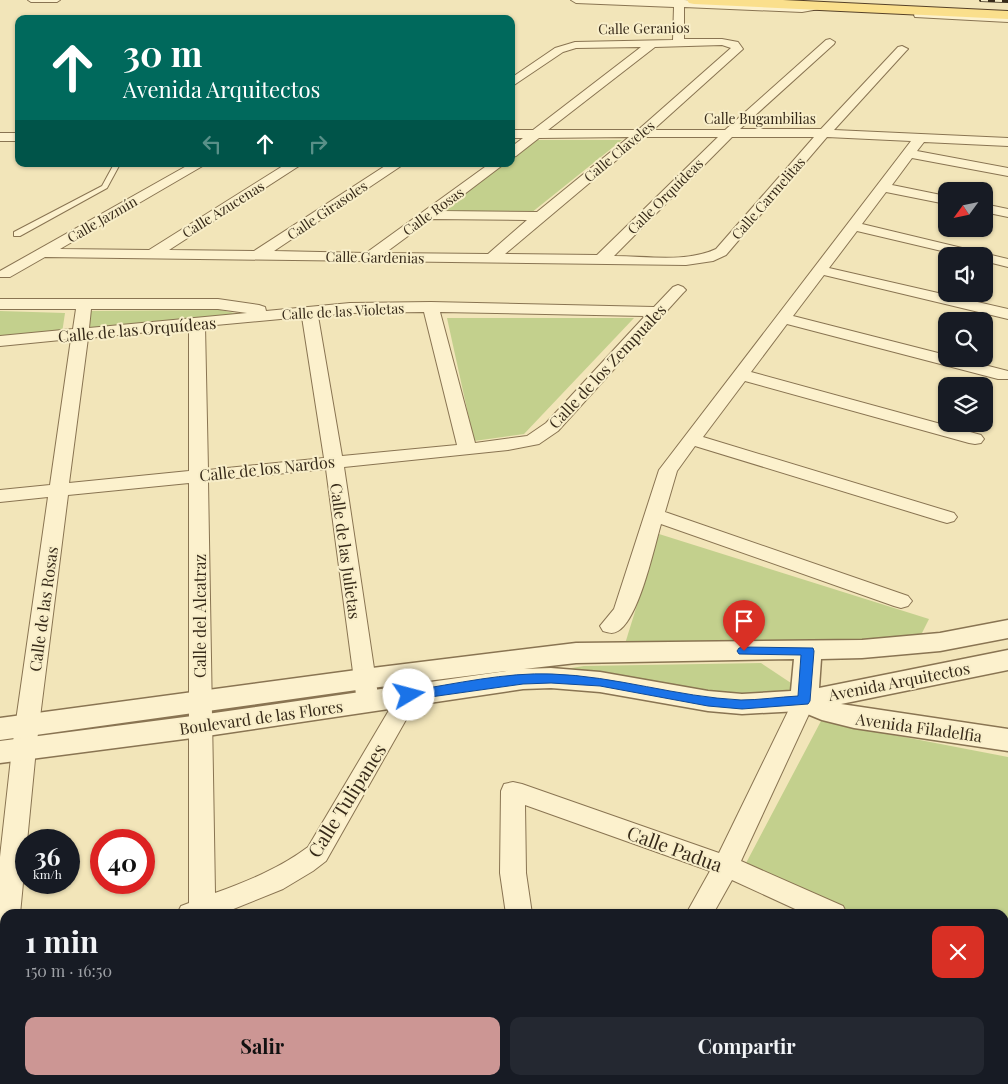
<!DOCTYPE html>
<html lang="es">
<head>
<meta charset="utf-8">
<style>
  body { margin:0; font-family:"Playfair Display",serif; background:#242831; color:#f1f3f6; height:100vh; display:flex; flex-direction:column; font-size:19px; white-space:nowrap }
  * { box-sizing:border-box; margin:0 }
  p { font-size:16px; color:#9ea1a6 }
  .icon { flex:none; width:28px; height:28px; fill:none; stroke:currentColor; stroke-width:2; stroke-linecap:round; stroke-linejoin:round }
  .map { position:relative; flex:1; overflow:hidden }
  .panel { position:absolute; left:0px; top:909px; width:1009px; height:176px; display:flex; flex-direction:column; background:#171b24; border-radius:15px 15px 0 0; box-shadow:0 1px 4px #0004 }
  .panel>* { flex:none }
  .guide { position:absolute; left:15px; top:15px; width:500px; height:152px; border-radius:10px; box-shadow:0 1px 4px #0004; background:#00695c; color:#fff; overflow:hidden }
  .needle { width:32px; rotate:237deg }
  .tools { position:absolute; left:938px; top:182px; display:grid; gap:10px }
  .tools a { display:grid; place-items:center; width:55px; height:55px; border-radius:10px; background:#171b24; box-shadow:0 1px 4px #0004; font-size:25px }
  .speed { position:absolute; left:15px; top:829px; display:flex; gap:10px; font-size:25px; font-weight:700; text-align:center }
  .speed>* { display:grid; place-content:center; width:65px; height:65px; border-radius:50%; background:#171b24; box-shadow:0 1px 4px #0004; line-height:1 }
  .speed small { font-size:12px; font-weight:400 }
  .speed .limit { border:8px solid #d22; background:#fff; color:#111 }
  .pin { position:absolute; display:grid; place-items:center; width:42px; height:42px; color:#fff; margin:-51px -21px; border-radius:50% 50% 50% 0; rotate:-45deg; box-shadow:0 0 5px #0007 }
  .pin .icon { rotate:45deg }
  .me { position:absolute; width:55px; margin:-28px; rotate:82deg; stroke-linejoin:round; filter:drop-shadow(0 0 4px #0008) }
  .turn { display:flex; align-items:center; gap:18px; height:105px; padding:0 25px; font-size:22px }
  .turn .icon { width:65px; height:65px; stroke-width:2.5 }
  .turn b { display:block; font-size:35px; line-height:42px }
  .lanes { display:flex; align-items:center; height:48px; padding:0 25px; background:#0003; justify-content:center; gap:25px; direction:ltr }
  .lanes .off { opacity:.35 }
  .round { display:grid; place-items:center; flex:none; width:52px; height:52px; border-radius:10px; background:#242831 }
  .headline { display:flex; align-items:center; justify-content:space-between; height:85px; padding:0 25px }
  h1 { font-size:30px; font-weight:700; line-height:38px }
  .primary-button { display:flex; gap:10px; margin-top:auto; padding:10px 25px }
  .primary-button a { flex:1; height:58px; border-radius:10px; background:#cc9694; color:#111; font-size:20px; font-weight:700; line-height:58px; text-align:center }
  .primary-button a+a { background:#242831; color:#f1f3f6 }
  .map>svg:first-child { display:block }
  .green { fill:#c3d08d }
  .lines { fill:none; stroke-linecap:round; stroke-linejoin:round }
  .service-casing { stroke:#897452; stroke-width:2 }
  .minor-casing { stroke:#897452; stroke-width:2 }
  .tertiary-casing { stroke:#897452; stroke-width:3 }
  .primary-casing { stroke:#564128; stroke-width:2 }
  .service { fill:#fcf1cd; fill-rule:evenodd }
  .minor { fill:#fcf1cd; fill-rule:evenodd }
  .tertiary { fill:#fcf1cd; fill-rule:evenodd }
  .primary { fill:#fadf8c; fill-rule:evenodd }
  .rail-casing { stroke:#372a19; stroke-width:4 }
  .rail { stroke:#f8eec9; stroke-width:2.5; stroke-dasharray:7; stroke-linecap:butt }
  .route { fill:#1a73e8; stroke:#114b97 }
  .labels { text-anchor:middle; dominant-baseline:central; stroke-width:4; stroke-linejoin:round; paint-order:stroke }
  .far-street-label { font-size:14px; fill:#372a19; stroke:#f8eec9 }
  .street-label { font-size:16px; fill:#372a19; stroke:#f8eec9 }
  .near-street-label { font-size:19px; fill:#372a19; stroke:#f8eec9 }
</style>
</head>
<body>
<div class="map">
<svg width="1008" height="1084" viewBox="0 0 1008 1084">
  <rect width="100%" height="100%" fill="#f2e5b9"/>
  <g class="green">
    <path d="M536 140H622L531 213 438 212 504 164H511V159Z"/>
    <path d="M221 310 243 315 83 332 89 311Z"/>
    <path d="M0 311 65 313 62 333 0 339Z"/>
    <path d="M447 318H634L524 434 474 441Z"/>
    <path d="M659 534 929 619 919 639 624 647Z"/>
    <path d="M761 663 794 685V696L742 700 546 672 584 666Z"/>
    <path d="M821 721 1008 757V980L1004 978V914H857L745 865Z"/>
  </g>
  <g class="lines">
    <g class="service-casing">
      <g id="service">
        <path d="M28 0H60L57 2H31Z"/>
        <path d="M114 164H120L107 188 20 236H14V232L102 186Z"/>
      </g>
    </g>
    <g class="minor-casing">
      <g id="minor">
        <path d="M571 0H684L802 6 821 3 826 6 825 8 802 12 684 7V39H722L738 42 743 49 653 130H725L826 40 830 39 835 42 834 44 740 129H821L898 47 902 46 908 49 906 51 834 130 1008 138V146L924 142 917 151 1008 168V176L912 158 892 185 946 196V204L886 192 862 224 1008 259V267L984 261V256H963L857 231 829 268 1008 309V319L824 275 793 316 946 355V359H961L1008 371V379H998L787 324 751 372 981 435 984 439 981 443 975 444 969 443 745 381 703 437 954 513 957 517 954 521 947 523 940 521 695 446 677 471 665 512 908 596 912 601 908 606 901 608 894 606 661 524C654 548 639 619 618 631 613 634 609 633 603 631L600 626 614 609 659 470 911 141 827 137 726 255 713 261 686 265 45 257 10 277H0V271L190 164H206L60 249 149 250 286 164H302L169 250 254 251 388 164H404L274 251 366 253 489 164H504L442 211 537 212 629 137 539 138 516 156 511 157V147L523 138H511V130H533L641 47 576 48 563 52 511 87V78L555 48 575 42 673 40 674 7 576 3ZM722 45 731 48 638 130H548L655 47ZM644 137H718L597 255 505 254ZM732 137H814L716 249C686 263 646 256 614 256ZM431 219 527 220 488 254 385 253Z"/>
        <path d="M919 12 1008 16V22L915 17 914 15 915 13Z"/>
        <rect x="0" y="133" width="19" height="8"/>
        <path d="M984 204 1008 209V217L984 212Z"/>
        <path d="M678 285 683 287 686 290 683 293 558 431 539 444 508 450 344 467 379 702 376 708 368 710 360 708 357 702 326 469 208 481 215 893C248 881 280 868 308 847L398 695 394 675 397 669 405 667 413 669 416 675 420 695 326 861 313 871 283 889 221 914H177L181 906 189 903V483L68 495 36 749 20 914H5V992L0 994V857L12 749 48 497 0 502V490L50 485 71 339 0 346V336L73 329 76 309H0V299H218L259 305 265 307 266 311 350 303 431 302 654 307 673 287ZM91 309H218L247 313 89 328ZM424 312 457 445 342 456 318 316 350 313ZM440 312 645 316 546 423 527 436 475 443ZM302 317 324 458 208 470 205 326ZM189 328V471L69 483 88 338Z"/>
        <path d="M804 693 812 695 815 701 741 861 843 906 847 914H806L732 880 713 914H686L710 871 525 805 526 873 532 914H506L500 873 501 791 504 784 513 782 522 784 719 853 793 701 796 695Z"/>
        <path d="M1004 977 1008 978V1003L1004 1002Z"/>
        <rect x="218" y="1080" width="30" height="4"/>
        <path d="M590 1080H621L619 1084H588Z"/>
        <path d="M820 1080H856L858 1084H822Z"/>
      </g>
    </g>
    <g class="tertiary-casing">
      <path id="tertiary" d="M1008 620V638L940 651 862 658 821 659 819 688 1008 650V670L841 704 1008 729V751L854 728 822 720 800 711 742 714 708 711 600 692 551 688 523 689 200 737 0 763V741L200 715 521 669 364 689 0 740V718L364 669 576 643 862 640 940 633ZM794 659 791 691 742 694 708 691 600 672 551 668 524 669 576 663Z"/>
    </g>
    <g class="primary-casing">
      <path id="primary" d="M687 0H783L1008 11V19L694 4 689 3Z"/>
    </g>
    <use href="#service" class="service"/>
    <use href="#minor" class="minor"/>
    <use href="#tertiary" class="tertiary"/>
    <use href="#primary" class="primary"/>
    <g class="rail-casing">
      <path id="rail" d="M981 0 1008 1"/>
    </g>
    <use href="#rail" class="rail"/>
  </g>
  <path class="route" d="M744 647 813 648 814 651 810 701 808 704 742 709 708 706 600 686 551 683 523 684 409 700 404 699 402 695 404 692 409 691C455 684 506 672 552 674 616 676 677 697 741 700 759 700 779 697 798 696L801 655 739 654 737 651 739 648Z"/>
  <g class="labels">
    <g class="far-street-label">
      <text transform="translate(644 28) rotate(-1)">Calle Geranios</text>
      <text x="760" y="118">Calle Bugambilias</text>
      <text transform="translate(619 151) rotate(-40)">Calle Claveles</text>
      <text transform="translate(665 196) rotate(-45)">Calle Orquídeas</text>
      <text transform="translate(768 198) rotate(-49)">Calle Carmelitas</text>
      <text transform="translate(223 209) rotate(-32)">Calle Azucenas</text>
      <text transform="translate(327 210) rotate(-34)">Calle Girasoles</text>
      <text transform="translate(433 211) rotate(-36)">Calle Rosas</text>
      <text transform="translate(102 219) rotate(-30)">Calle Jazmín</text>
      <text transform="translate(375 257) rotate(1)">Calle Gardenias</text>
      <text transform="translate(343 311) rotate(-3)">Calle de las Violetas</text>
    </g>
    <g class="street-label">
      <text transform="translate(137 329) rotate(-5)">Calle de las Orquídeas</text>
      <text transform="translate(607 366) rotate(-47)">Calle de los Zempuales</text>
      <text transform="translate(267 468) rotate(-6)">Calle de los Nardos</text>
      <text transform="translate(346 551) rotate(82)">Calle de las Julietas</text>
      <text transform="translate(43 609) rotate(-82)">Calle de las Rosas</text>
      <text transform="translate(199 616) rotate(-90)">Calle del Alcatraz</text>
      <text transform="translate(899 681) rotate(-11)">Avenida Arquitectos</text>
      <text transform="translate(261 717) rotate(-8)">Boulevard de las Flores</text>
      <text transform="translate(919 727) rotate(8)">Avenida Filadelfia</text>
    </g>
    <g class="near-street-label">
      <text transform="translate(346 800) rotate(-58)">Calle Tulipanes</text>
      <text transform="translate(675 848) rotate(20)">Calle Padua</text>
    </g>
  </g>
</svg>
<div class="tools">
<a><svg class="needle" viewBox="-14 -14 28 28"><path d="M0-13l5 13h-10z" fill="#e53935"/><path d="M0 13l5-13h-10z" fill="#9ea1a6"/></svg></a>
<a><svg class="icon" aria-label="sound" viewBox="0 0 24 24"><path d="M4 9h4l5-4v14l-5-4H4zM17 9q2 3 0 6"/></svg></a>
<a><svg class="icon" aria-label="search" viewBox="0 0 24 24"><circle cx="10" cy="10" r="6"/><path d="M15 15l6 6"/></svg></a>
<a><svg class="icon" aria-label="layers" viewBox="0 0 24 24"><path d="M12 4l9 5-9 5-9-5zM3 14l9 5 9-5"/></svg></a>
</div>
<div class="speed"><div>36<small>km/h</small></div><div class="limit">40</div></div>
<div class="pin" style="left:744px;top:651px;background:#d93025"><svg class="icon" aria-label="arrive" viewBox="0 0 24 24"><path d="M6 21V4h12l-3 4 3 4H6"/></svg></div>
<svg class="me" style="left:409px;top:695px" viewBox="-20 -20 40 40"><circle r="19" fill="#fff"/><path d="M0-13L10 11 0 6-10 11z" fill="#1a73e8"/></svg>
<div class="guide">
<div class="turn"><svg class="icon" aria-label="ahead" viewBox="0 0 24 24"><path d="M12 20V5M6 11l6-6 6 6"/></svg><div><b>30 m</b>Avenida Arquitectos</div></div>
<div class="lanes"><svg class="icon off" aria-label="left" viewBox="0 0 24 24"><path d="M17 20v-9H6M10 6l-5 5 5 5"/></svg><svg class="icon" aria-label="ahead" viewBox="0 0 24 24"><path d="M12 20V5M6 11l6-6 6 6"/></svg><svg class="icon off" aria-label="right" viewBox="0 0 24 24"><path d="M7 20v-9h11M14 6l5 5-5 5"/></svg></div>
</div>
<section class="panel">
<div class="headline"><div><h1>1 min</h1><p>150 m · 16:50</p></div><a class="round" style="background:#d93025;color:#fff"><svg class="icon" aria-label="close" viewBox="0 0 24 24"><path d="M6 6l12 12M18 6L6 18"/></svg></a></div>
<div class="primary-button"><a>Salir</a><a>Compartir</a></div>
</section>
</div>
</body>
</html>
